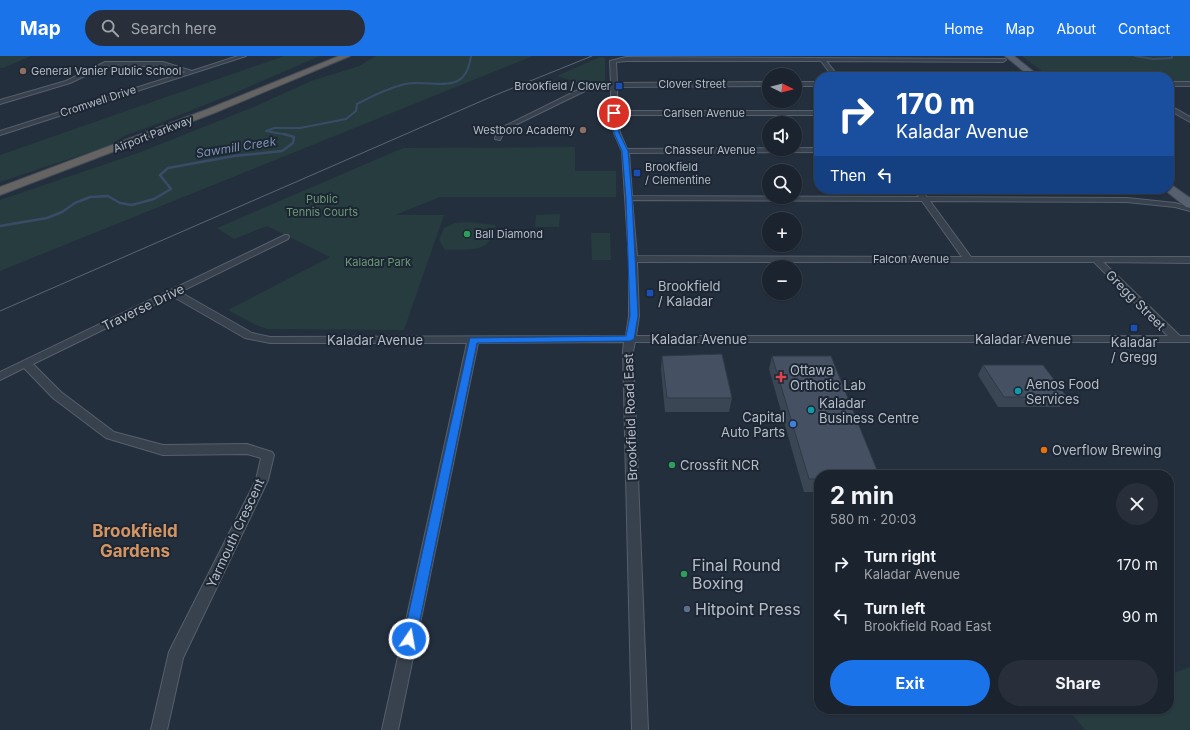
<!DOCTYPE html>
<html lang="en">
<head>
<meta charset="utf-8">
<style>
  body { margin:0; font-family:Inter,sans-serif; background:#282f3a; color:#f1f3f6; height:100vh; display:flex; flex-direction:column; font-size:15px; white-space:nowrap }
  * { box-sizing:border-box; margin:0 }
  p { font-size:13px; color:#a0a4aa }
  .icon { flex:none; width:22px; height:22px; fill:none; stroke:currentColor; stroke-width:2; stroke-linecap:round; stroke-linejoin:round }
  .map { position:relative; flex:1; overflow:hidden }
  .sheet { position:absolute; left:814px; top:414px; width:360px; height:244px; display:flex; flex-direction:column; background:#1b232e; border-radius:16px; box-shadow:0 1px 3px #0004,0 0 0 1px #39404a }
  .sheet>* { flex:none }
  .guide { position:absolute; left:814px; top:16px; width:360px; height:122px; border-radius:16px; box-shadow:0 1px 3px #0004,0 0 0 1px #39404a; background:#1a4fa0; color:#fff; overflow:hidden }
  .needle { width:26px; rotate:96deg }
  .buttons { position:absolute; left:762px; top:12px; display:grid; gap:8px }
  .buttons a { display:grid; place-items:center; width:40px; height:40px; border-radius:50%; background:#1b232e; box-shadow:0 1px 3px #0004,0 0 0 1px #39404a; font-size:20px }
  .pin { position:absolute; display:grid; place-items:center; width:34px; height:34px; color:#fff; margin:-17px; border:2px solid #fff; border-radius:50%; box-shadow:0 1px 4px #0007 }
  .me { position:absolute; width:44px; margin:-22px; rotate:12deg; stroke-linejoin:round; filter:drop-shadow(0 0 3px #0008) }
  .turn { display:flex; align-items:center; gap:14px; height:84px; padding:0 16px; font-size:18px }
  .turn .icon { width:52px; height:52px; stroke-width:2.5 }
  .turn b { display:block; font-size:28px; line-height:34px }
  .then { display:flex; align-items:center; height:38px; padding:0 16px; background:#0003; gap:8px; font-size:15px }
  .round { display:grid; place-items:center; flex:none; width:42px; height:42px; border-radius:21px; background:#282f3a }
  .headline { display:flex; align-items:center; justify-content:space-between; height:68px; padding:0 16px }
  h1 { font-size:24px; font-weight:700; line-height:30px }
  .button { display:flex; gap:8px; margin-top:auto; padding:8px 16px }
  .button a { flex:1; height:46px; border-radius:24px; background:#1a73e8; color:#fff; font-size:16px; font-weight:700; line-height:46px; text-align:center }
  .button a+a { background:#282f3a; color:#f1f3f6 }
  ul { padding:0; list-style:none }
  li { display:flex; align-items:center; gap:12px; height:52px; padding:0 16px }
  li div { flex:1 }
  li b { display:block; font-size:15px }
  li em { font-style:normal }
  header { display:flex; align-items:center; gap:24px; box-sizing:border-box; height:56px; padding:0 20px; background:#1a73e8; color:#fff }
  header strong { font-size:19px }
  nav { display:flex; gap:22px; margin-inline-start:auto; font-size:14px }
  .search { width:280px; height:36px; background:#282f3a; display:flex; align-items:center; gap:10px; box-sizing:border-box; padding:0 14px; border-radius:22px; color:#a0a4aa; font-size:15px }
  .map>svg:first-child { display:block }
  .green { fill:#263c3f }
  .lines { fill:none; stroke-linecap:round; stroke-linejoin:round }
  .stream-far1 { stroke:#394c67; stroke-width:2 }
  .stream { stroke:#394c67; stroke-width:2.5 }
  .minor-casing { stroke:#565f6c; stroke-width:2 }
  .primary-casing { stroke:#414a57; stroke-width:2 }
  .trunk-casing { stroke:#434c59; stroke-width:2 }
  .minor { fill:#38414e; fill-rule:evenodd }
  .primary { fill:#56606e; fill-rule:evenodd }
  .trunk { fill:#656462; fill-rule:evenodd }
  .tram { stroke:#5a6575; stroke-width:1 }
  .wall { fill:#3b4654 }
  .building { fill:#455162; stroke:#303945 }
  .route { fill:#1a73e8; stroke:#114b97 }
  .education-dot { fill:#8d6e63; stroke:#1d2633; stroke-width:1.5 }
  .transit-dot { fill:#1a4fb4; stroke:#1d2633; stroke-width:1.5 }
  .leisure-dot { fill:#2e9e5b; stroke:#1d2633; stroke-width:1.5 }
  .health-dot { fill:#e0444e; stroke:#1d2633; stroke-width:1.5 }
  .culture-dot { fill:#0f9aa8; stroke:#1d2633; stroke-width:1.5 }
  .shop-dot { fill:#3f7fe0; stroke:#1d2633; stroke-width:1.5 }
  .food-dot { fill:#e8710a; stroke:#1d2633; stroke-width:1.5 }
  .service-dot { fill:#5c6f8a; stroke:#1d2633; stroke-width:1.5 }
  .labels { text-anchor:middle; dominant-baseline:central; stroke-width:4; stroke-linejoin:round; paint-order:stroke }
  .far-poi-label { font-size:11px; fill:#b4bcc9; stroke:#1d2633; text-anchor:start }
  .far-street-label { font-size:11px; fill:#b4bcc9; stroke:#1d2633 }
  .far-park-label { font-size:11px; fill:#6b9a76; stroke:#1d2633 }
  .far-water-label { font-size:12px; font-style:italic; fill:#7c92b1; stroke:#1d2633 }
  .poi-label { font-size:13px; fill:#b4bcc9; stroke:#1d2633; text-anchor:start }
  .street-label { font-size:13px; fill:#b4bcc9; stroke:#1d2633 }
  .near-poi-label { font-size:16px; fill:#b4bcc9; stroke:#1d2633; text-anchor:start }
  .near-neighbourhood-label { font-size:17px; font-weight:bold; fill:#d59563; stroke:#1d2633 }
</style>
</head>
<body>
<header>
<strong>Map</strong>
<div class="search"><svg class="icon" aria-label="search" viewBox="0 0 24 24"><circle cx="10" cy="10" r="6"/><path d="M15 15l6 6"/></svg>Search here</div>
<nav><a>Home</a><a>Map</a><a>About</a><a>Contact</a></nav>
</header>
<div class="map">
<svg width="1190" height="674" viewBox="0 0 1190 674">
  <rect width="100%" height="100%" fill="#242f3e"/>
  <g class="green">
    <path d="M0 0H31L3 12H0Z"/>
    <path d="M284 0H320L232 38 157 68 126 79 108 90 0 126V99Z"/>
    <path d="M376 0H533L0 215V144L138 97 256 50 311 25 359 10Z"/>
    <path d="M1022 0H1190V27H1169V21H1050Z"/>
    <path d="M600 1 605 2V26H577L557 20Z"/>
    <path d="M575 91V115H616V141H440L395 159H444L404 274 268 273 258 270 228 254 330 201 267 170 234 183 217 172 403 92Z"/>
    <path d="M560 158 559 171H535L536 159Z"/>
    <path d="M468 166 496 169C494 174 493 180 490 184 483 197 458 193 445 194L439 184 444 172 455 167Z"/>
    <path d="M591 177H610L611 204H592Z"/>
    <path d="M1190 611V674H1085L1070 655 1074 653H1169V619Z"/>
  </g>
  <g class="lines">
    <g class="stream-far1">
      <path d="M1135 0 1153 3 1172 2V0"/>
      <path d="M288 79 266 75 274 72H300L346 63 356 55 357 48C372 40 389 32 405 28 433 22 465 43 471 0"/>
    </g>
    <path class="stream" d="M0 170 47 162 62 156 75 147 90 141 108 140 120 147 132 149 154 143 171 133 160 119 168 112 234 100 282 95 293 87 294 81 284 78"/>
    <g class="minor-casing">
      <g id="minor">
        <path d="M238 0H246L0 79V75L186 16 163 10H106L70 27 0 48V44L66 25 105 6H163L192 15Z"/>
        <path d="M626 1 1005 3 1006 4 1003 6 826 5 839 21H833L821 5H626L616 6 617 27 769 26V30L617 31V55H819V59H617L620 77 627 93 819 92V96L629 97 632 140 919 141 913 133H921L927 141 1127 142 1175 147 1190 151V155L1175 151 1127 146 930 145 971 201H1190V207L1103 206 1180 280H1190V286H635L633 295 648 674H632L623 295 624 286 478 287 398 674H382L467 287H270L245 282 172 240 33 308 61 336 114 376 163 389 247 388 272 396 274 399 268 424 183 602 167 674H151L169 596 256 424 261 402 247 398 163 399 106 382 53 342 24 312 0 324V316L285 179H288L289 181 288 183 180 236 252 277 270 281 626 280 629 260V203L622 95 614 77 611 57V31H593L505 74 500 84 495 83 496 78 501 72 590 28 611 27 610 5ZM632 144 922 145 962 201 637 200ZM637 206H1094L1168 280H636L639 260Z"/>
        <rect x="795" y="26" width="24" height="4"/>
        <rect x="1169" y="26" width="21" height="4"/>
        <path d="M1169 49 1190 61V66L1169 54Z"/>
      </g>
    </g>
    <g class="primary-casing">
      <g id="primary">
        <path d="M1005 0H1014L1040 21H1031Z"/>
        <path d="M1169 129 1173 130 1190 142V152L1186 151 1165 134 1164 133H1169Z"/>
      </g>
    </g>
    <g class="trunk-casing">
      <path id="trunk" d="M339 0H350L214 57 0 139V131L208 53Z"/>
    </g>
    <use href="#minor" class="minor"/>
    <use href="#primary" class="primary"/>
    <use href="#trunk" class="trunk"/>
    <path class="tram" d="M0 255 493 40 592 0"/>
  </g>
  <g class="wall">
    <path d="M662 300 732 342 729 356H665L661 313Z"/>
    <path d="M772 300 819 419V436H804L769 313Z"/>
    <path d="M983 309 1067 341 1060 351H998L978 319Z"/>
  </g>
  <g class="building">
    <path d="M722 298 732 342H667L662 300Z"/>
    <path d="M772 300H831L879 419H819V423H809Z"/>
    <path d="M983 309H1043L1067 341H1004Z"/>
  </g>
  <path class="route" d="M614 55 616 57 619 77 628 95 632 142 638 260 634 283 630 285 477 287 416 583 414 587 409 589 405 587 403 583 470 282 626 280 630 260 626 142 622 95 614 77 611 57Z"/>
  <g class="education-dot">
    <circle cx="23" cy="15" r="4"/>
    <circle cx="583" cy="74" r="4"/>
  </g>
  <g class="transit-dot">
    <rect x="615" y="26" width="8" height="8" rx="2"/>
    <rect x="633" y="113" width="8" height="8" rx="2"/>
    <rect x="646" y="233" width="8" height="8" rx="2"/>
    <rect x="1130" y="268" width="8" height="8" rx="2"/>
  </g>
  <g class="leisure-dot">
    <circle cx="467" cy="178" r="4"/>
    <circle cx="672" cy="409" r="4"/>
    <circle cx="684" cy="518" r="4"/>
  </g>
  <path class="health-dot" d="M779 315h4v4h4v4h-4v4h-4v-4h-4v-4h4z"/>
  <g class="culture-dot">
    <circle cx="1018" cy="335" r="4"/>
    <circle cx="811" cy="354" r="4"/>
  </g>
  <circle class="shop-dot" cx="793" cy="368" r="4"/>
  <circle class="food-dot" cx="1044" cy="394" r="4"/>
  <circle class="service-dot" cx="687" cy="553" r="4"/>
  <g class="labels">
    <g class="far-poi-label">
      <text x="31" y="15">General Vanier Public School</text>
      <text x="611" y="30" text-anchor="end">Brookfield / Clover</text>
      <text x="575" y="74" text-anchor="end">Westboro Academy</text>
      <text x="645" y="111">Brookfield<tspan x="645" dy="13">/ Clementine</tspan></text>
      <text x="475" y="178">Ball Diamond</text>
    </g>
    <g class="far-street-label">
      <text x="692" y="28">Clover Street</text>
      <text transform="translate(98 45) rotate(-18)">Cromwell Drive</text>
      <text x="704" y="57">Carlsen Avenue</text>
      <text transform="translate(153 78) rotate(-21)">Airport Parkway</text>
      <text x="710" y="94">Chasseur Avenue</text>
      <text x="911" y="203">Falcon Avenue</text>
    </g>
    <g class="far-park-label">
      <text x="322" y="143">Public<tspan x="322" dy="13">Tennis Courts</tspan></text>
      <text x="378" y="206">Kaladar Park</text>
    </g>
    <g class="far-water-label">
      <text transform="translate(236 91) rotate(-9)">Sawmill Creek</text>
    </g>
    <g class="poi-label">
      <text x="658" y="230">Brookfield<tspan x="658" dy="15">/ Kaladar</tspan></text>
      <text x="1134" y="286" text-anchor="middle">Kaladar<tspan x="1134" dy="15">/ Gregg</tspan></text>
      <text x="790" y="314">Ottawa<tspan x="790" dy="15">Orthotic Lab</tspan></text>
      <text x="1026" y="328">Aenos Food<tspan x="1026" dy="15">Services</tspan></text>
      <text x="819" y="347">Kaladar<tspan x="819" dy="15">Business Centre</tspan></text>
      <text x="785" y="361" text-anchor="end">Capital<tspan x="785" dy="15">Auto Parts</tspan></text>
      <text x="1052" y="394">Overflow Brewing</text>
      <text x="680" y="409">Crossfit NCR</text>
    </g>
    <g class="street-label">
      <text transform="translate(1136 244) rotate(45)">Gregg Street</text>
      <text transform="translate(143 251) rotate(-26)">Traverse Drive</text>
      <text x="699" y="283">Kaladar Avenue</text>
      <text x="1023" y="283">Kaladar Avenue</text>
      <text x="375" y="284">Kaladar Avenue</text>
      <text transform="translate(630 361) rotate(-92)">Brookfield Road East</text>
      <text transform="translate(235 477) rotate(-65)">Yarmouth Crescent</text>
    </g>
    <g class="near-poi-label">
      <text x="692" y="509">Final Round<tspan x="692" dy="18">Boxing</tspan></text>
      <text x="695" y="553">Hitpoint Press</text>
    </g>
    <g class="near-neighbourhood-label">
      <text x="135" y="475">Brookfield<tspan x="135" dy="20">Gardens</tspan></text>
    </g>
  </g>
</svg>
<div class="buttons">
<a><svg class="needle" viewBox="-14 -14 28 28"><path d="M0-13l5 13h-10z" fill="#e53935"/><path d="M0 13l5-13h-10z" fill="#a0a4aa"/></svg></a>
<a><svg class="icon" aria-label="sound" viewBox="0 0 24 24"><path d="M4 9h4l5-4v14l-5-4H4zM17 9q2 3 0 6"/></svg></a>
<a><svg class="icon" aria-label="search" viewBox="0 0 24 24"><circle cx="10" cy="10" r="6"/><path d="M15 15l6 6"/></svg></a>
<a>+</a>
<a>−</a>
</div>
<div class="pin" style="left:614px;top:57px;background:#d93025"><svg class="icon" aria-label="arrive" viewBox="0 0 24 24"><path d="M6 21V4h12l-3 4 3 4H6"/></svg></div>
<svg class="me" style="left:409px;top:583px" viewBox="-20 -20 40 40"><circle r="17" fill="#1a73e8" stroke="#fff" stroke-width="3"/><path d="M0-11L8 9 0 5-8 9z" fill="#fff"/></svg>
<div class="guide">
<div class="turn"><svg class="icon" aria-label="right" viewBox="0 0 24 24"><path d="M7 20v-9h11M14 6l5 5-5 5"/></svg><div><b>170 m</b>Kaladar Avenue</div></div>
<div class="then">Then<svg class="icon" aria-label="left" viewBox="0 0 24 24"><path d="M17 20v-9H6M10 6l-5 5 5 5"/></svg></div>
</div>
<section class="sheet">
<div class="headline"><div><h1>2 min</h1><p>580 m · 20:03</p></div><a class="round"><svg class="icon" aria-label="close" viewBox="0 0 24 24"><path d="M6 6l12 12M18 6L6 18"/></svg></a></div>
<ul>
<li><svg class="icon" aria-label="right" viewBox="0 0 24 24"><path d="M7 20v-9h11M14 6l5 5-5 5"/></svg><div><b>Turn right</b><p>Kaladar Avenue</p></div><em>170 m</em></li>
<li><svg class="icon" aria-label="left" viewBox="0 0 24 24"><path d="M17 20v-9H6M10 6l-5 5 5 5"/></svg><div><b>Turn left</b><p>Brookfield Road East</p></div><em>90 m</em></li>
</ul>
<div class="button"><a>Exit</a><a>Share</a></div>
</section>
</div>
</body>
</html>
